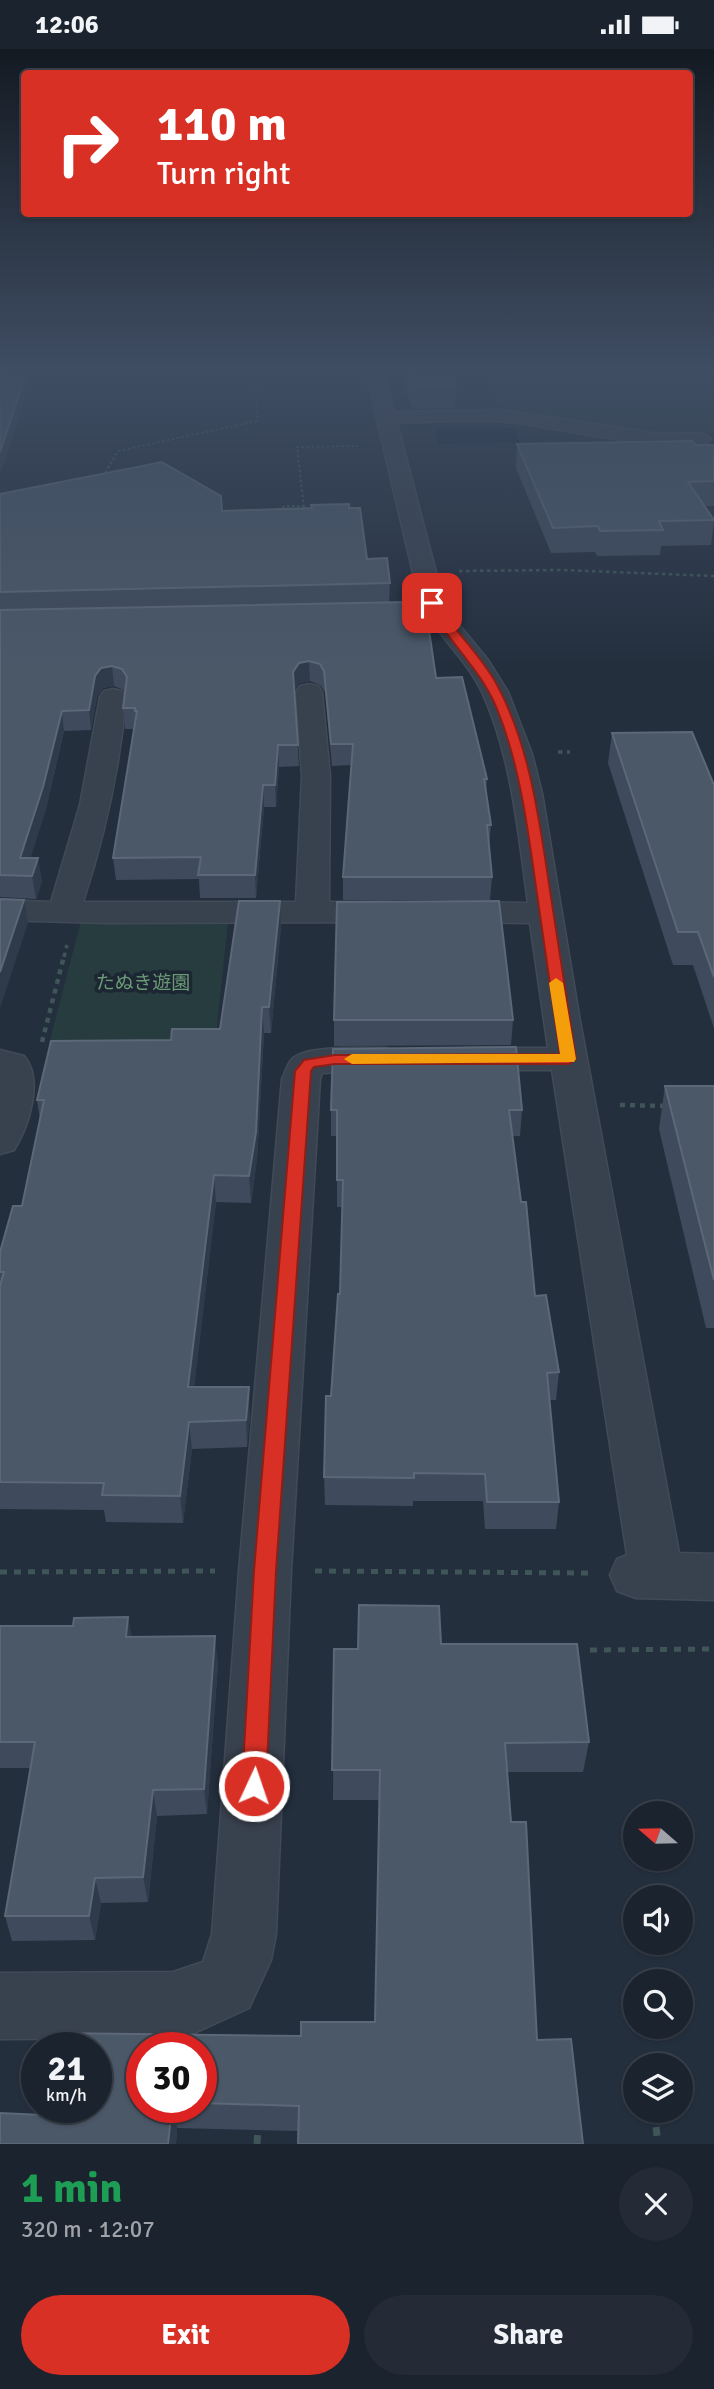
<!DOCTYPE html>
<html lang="en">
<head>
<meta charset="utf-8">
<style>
  body { margin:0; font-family:Signika,"Noto Sans JP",sans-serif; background:#242b36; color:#f1f3f6; height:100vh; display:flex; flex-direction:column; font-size:26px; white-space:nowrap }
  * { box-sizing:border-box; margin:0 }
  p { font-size:23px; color:#a0a4aa }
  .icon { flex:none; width:38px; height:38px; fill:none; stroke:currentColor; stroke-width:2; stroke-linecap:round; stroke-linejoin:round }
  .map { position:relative; height:2095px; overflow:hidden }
  .side { display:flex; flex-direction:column; background:#1b232e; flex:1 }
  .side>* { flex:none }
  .banner { position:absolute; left:21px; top:21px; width:672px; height:147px; border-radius:7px; box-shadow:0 2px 5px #0004,0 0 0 2px #39404a; background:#d93025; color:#fff; overflow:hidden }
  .needle { width:46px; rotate:290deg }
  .controls { position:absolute; left:623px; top:1752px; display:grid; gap:14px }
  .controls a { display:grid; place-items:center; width:70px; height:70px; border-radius:50%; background:#1b232e; box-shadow:0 2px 5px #0004,0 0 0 2px #39404a; font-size:35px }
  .speed { position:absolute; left:21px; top:1983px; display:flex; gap:14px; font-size:35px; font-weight:700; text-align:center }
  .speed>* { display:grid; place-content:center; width:91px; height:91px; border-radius:50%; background:#1b232e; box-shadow:0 2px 5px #0004,0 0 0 2px #39404a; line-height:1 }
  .speed small { font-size:18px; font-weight:400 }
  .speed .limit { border:10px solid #d22; background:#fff; color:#111 }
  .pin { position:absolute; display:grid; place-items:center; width:60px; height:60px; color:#fff; margin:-30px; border-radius:14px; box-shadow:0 4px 10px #0006 }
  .me { position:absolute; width:77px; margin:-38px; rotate:3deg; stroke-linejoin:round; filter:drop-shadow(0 0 5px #0008) }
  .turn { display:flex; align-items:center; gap:24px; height:147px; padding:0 21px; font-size:32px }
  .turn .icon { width:91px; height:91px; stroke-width:2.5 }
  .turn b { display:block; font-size:49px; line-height:60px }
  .round { display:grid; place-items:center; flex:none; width:74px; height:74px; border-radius:37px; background:#242b36 }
  .headline { display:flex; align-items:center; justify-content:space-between; height:119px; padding:0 21px }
  h1 { font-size:42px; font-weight:800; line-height:52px; color:#1e9e55 }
  .cta { display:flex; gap:14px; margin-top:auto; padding:14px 21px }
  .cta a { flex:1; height:80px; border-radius:42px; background:#d93025; color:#fff; font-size:28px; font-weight:800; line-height:80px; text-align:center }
  .cta a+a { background:#242b36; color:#f1f3f6 }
  .status { display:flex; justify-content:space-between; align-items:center; height:49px; padding:0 35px; background:#1b232e; direction:ltr }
  .status svg { height:19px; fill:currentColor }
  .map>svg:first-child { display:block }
  .green { fill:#263c3f }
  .water { fill:#17263c }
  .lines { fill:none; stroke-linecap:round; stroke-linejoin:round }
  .minor-casing { stroke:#414a57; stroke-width:3 }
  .path-far5 { stroke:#3f5557; stroke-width:2; stroke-dasharray:2.5 2.5; stroke-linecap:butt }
  .path-far4 { stroke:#3f5557; stroke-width:2.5; stroke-dasharray:3.5 3.5; stroke-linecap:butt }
  .path-far3 { stroke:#3f5557; stroke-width:3.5; stroke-dasharray:4.5 4.5; stroke-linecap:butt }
  .path-far2 { stroke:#3f5557; stroke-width:4.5; stroke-dasharray:5 5; stroke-linecap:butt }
  .path-far1 { stroke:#3f5557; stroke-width:5; stroke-dasharray:7 7; stroke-linecap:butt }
  .path { stroke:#3f5557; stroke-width:7; stroke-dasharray:9 9; stroke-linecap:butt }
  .minor { fill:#38414e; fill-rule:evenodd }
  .wall { fill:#3f4b5c; fill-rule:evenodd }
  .shaded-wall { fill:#2f3b4b }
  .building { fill:#4b5868; stroke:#5c6777; stroke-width:2 }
  .route { fill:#d93025; stroke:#8d1f18; stroke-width:2 }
  .slow { fill:#f59e0b }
  .labels { text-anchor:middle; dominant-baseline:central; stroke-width:7; stroke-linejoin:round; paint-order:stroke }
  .park-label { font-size:19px; fill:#6b9a76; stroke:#1d2633 }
</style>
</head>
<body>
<div class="status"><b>12:06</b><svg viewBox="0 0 49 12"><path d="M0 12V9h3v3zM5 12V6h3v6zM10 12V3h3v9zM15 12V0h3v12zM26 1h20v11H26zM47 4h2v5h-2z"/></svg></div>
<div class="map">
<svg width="714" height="2095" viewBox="0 0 714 2095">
  <rect width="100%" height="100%" fill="#242f3e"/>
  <g class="green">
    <path d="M484 323H714V384L662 387 500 363Z"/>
    <path d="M81 872 228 873 215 996 49 995Z"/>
  </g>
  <path class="water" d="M514 379 520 394 439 395 435 380Z"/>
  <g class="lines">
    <g class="minor-casing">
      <g id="minor">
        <path d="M376 323 385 328 394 363 501 361 660 385 702 384 711 390C694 412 533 373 499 372 465 370 431 373 397 374L444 554 451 566 488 611 508 643 532 705 542 744 580 972 679 1504 714 1505V1551L636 1549 617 1542 610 1526 617 1510 627 1506 552 1021H466L453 1018 447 1010 453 1002 466 999H548L530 874 450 873 438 870 433 863 438 856 450 853 528 854C518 783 512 709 482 643 466 610 437 586 420 554L367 328Z"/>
        <path d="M309 635 318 637 322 643 330 727 329 853H390L402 856 407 863 402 870 390 873 106 874 0 871V851L51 853 80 756 100 648 104 642 113 640 122 642 126 648C120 718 105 786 83 853H296L302 727 296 643 300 637Z"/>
        <path d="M385 999 398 1002 404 1010 398 1018 385 1021 322 1024 320 1030 291 1522 276 1885 271 1911 249 1959 192 1985 173 1989 0 1990V1924L173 1923 203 1913 212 1885 239 1522 282 1030C285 1024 287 1015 292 1010 306 996 364 999 385 999Z"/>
        <path d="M0 1001 24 1007C44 1030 29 1077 14 1101L0 1105Z"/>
      </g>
    </g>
    <g class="path-far5">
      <path d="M107 428 105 424 118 402 257 372 256 323"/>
      <path d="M304 458 297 398 358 397"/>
      <path d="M278 461 285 457H304"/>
    </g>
    <path class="path-far4" d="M459 522 562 521 714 527"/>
    <g class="path-far3">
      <path d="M558 703H570"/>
      <path d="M64 908 67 896"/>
    </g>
    <g class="path-far2">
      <path d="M42 993 64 907"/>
      <path d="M620 1056 668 1057"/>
    </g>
    <g class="path-far1">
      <path d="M315 1522 589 1524"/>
      <path d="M0 1523 215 1522"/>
      <path d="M590 1601 714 1600"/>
    </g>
    <g class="path">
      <path d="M656 2078 658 2095"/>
      <path d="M257 2095 258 2078"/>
    </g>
    <use href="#minor" class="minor"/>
  </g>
  <g class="wall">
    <path d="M400 323H483V328H453L456 336 455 359 412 360Z"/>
    <path d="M517 395 714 396V457H705L714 471 711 496 661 497 660 506 597 507 595 503 551 504 516 419Z"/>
    <path d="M0 445 222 462 349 459 367 510 390 534 389 553 415 581 436 629 487 730 486 745 491 776 489 798 492 828 490 851H343V828L351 716 332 717 325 643 320 636 310 632 299 634 294 642 299 717 279 718 276 758H264L256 849H200L199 830 116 831 113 809 135 680H125L123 659 125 642 124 641 114 637 103 639 97 648 91 681 64 682 46 760 30 809 42 832 36 850 0 848Z"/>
    <path d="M612 684 714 736V979L693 916H673L608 714Z"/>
    <path d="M280 852 281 877 271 984H264L257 1110 251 1154 216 1153 194 1338 250 1366 247 1398 192 1400 183 1474 106 1473 104 1461 0 1460V1203L22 1157 40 1071 37 1051 171 991 220 980Z"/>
    <path d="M334 971H513L511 996 334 997Z"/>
    <path d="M665 1037H714V1279H706L659 1080Z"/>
    <path d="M331 1061H522L520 1087H513L521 1153 535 1247 559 1323 556 1351H549L559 1453 556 1480H485L483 1452H413V1457L325 1456 324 1428 340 1245 343 1158H337V1087H331Z"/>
    <path d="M359 1556 439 1557 441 1595H577L589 1693 583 1723H507L511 1773H526L537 1991 571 1990 583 2095H298L299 2082 177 2079 176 2095H0V2064L42 2066 43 2058H96V1998H52L54 1984 301 1987V1973H375L380 1751H333L334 1600H358ZM142 1998H201V2058H142Z"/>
    <path d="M0 1577 132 1588 218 1614 207 1765 157 1767 148 1853 101 1854 95 1891 12 1892 5 1867 30 1719H0Z"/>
  </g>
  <g class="shaded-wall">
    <path d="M27 323H34L0 426V403Z"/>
    <path d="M309 612 310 632 299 634 293 643V623L299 614Z"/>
    <path d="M112 617 114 637 103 639 97 648 91 681 89 661 95 627 101 619Z"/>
    <path d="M62 662 64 682 46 760 25 827 20 809Z"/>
    <path d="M278 696 279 718 276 758 275 736Z"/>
    <path d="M263 736 264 758 256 849 255 826Z"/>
    <path d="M38 809 42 832 36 850 32 827Z"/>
    <path d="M24 851 28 874 0 959V923Z"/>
    <path d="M280 852 281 877 271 984 269 958Z"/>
    <path d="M262 958 264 984 257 1110 251 1154 249 1127Z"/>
    <path d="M214 1126 216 1153 191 1365 188 1338Z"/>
    <path d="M249 1338 250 1366 247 1398 246 1371Z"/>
    <path d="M189 1373 192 1400 183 1474 180 1447Z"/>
    <path d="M128 1568 133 1594 126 1588Z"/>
    <path d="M215 1587 218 1614 207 1765 204 1740Z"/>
    <path d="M153 1741 157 1767 148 1853 143 1828Z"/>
    <path d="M95 1829 101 1854 95 1891 89 1867Z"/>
    <path d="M172 2058H173L177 2079 176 2095H168Z"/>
  </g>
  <g class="building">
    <path d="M0 323H27L0 403Z"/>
    <path d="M408 323H451L456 336H412Z"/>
    <path d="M692 392 696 396H714V432L688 433 714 471 659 472 663 481 600 482 598 477 553 479 517 395Z"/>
    <path d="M162 413 221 447 222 462 312 459 311 456 349 455V459H360L367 510 387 509 390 534 0 543V445Z"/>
    <path d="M408 553 415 581H429L436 629 462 628 487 730H484L491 776H487L492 828H343L353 695H331L324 622 320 615 309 612 299 614 293 623 298 696H278L275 736H263L255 826H198L201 808 113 809 137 662H135V659H123L127 628 122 620 112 617 101 619 95 627 89 661 62 662 43 738 20 809H38L32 827 0 826V561Z"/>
    <path d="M692 683 714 736V928L698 883H678L612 684Z"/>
    <path d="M0 850 24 851 0 923Z"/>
    <path d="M239 852H280L269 958H262L256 1083 249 1127 214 1126 188 1338H249L246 1371 189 1373 180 1447 102 1446 104 1434 0 1433V1237L4 1223H0V1203L13 1157H22L44 1051H37L51 992 171 991 172 980H220Z"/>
    <path d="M499 852 513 971H334L337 853Z"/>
    <path d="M516 998 522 1061H509L521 1153H526L535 1247 546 1246 559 1323 547 1324 559 1453H487L485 1425 414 1424V1429L324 1428 326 1347H331L338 1245H340L343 1131H337V1061H331L333 1000Z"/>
    <path d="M665 1037H714V1231Z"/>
    <path d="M359 1556 439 1557 441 1595H577L589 1693 505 1694 511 1773H526L537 1991 571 1990 583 2095H298L299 2057 201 2054V1998H142V2058H172L168 2095H0V2064L42 2066 43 2058H96V1998H52L54 1984 301 1987V1973H375L380 1721H332L334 1600H358Z"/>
    <path d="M128 1568 126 1588 215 1587 204 1740 153 1741 143 1828 95 1829 89 1867H5L35 1693H0V1577H73L74 1569Z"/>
  </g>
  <linearGradient id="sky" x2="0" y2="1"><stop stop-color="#141a22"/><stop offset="0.52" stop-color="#3f4d63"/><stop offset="1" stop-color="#3f4d63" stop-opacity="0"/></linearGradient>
  <rect width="714" height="616" fill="url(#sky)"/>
  <path class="route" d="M432 551 436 552C453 581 480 605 496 634 529 694 539 768 549 835 558 893 567 952 576 1010L569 1015H335L314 1018 311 1022 276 1522 266 1737 262 1746 254 1749 245 1746 242 1737 254 1522 295 1022 304 1011 335 1006 560 1005C552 947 543 889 535 831 527 774 519 714 497 660 481 620 447 592 427 554Z"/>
  <path class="slow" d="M556 929 563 934 576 1010 574 1013 352 1015 344 1010 352 1005H560L549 934Z"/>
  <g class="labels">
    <g class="park-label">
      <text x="143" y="934">たぬき遊園</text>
    </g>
  </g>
</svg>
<div class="controls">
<a><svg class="needle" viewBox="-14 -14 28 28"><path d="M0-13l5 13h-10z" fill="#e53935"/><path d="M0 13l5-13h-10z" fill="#a0a4aa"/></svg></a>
<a><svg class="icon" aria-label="sound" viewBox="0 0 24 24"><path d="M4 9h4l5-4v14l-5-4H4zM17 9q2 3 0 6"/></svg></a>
<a><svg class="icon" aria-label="search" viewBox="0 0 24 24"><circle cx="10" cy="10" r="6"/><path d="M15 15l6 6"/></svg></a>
<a><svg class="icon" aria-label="layers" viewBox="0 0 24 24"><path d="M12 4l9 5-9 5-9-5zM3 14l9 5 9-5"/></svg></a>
</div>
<div class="speed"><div>21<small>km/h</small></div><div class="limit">30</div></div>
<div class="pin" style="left:432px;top:554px;background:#d93025"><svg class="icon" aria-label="arrive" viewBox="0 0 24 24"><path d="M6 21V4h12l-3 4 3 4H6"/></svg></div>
<svg class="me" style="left:254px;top:1737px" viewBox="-20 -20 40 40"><circle r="17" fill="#d93025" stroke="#fff" stroke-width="3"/><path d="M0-11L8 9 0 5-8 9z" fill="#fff"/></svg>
<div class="banner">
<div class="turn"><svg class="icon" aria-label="right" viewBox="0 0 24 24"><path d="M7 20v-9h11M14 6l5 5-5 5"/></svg><div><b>110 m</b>Turn right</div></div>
</div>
</div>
<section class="side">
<div class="headline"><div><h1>1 min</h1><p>320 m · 12:07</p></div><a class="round"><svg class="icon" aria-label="close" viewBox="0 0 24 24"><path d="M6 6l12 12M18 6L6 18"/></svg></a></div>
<div class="cta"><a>Exit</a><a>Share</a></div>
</section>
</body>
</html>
